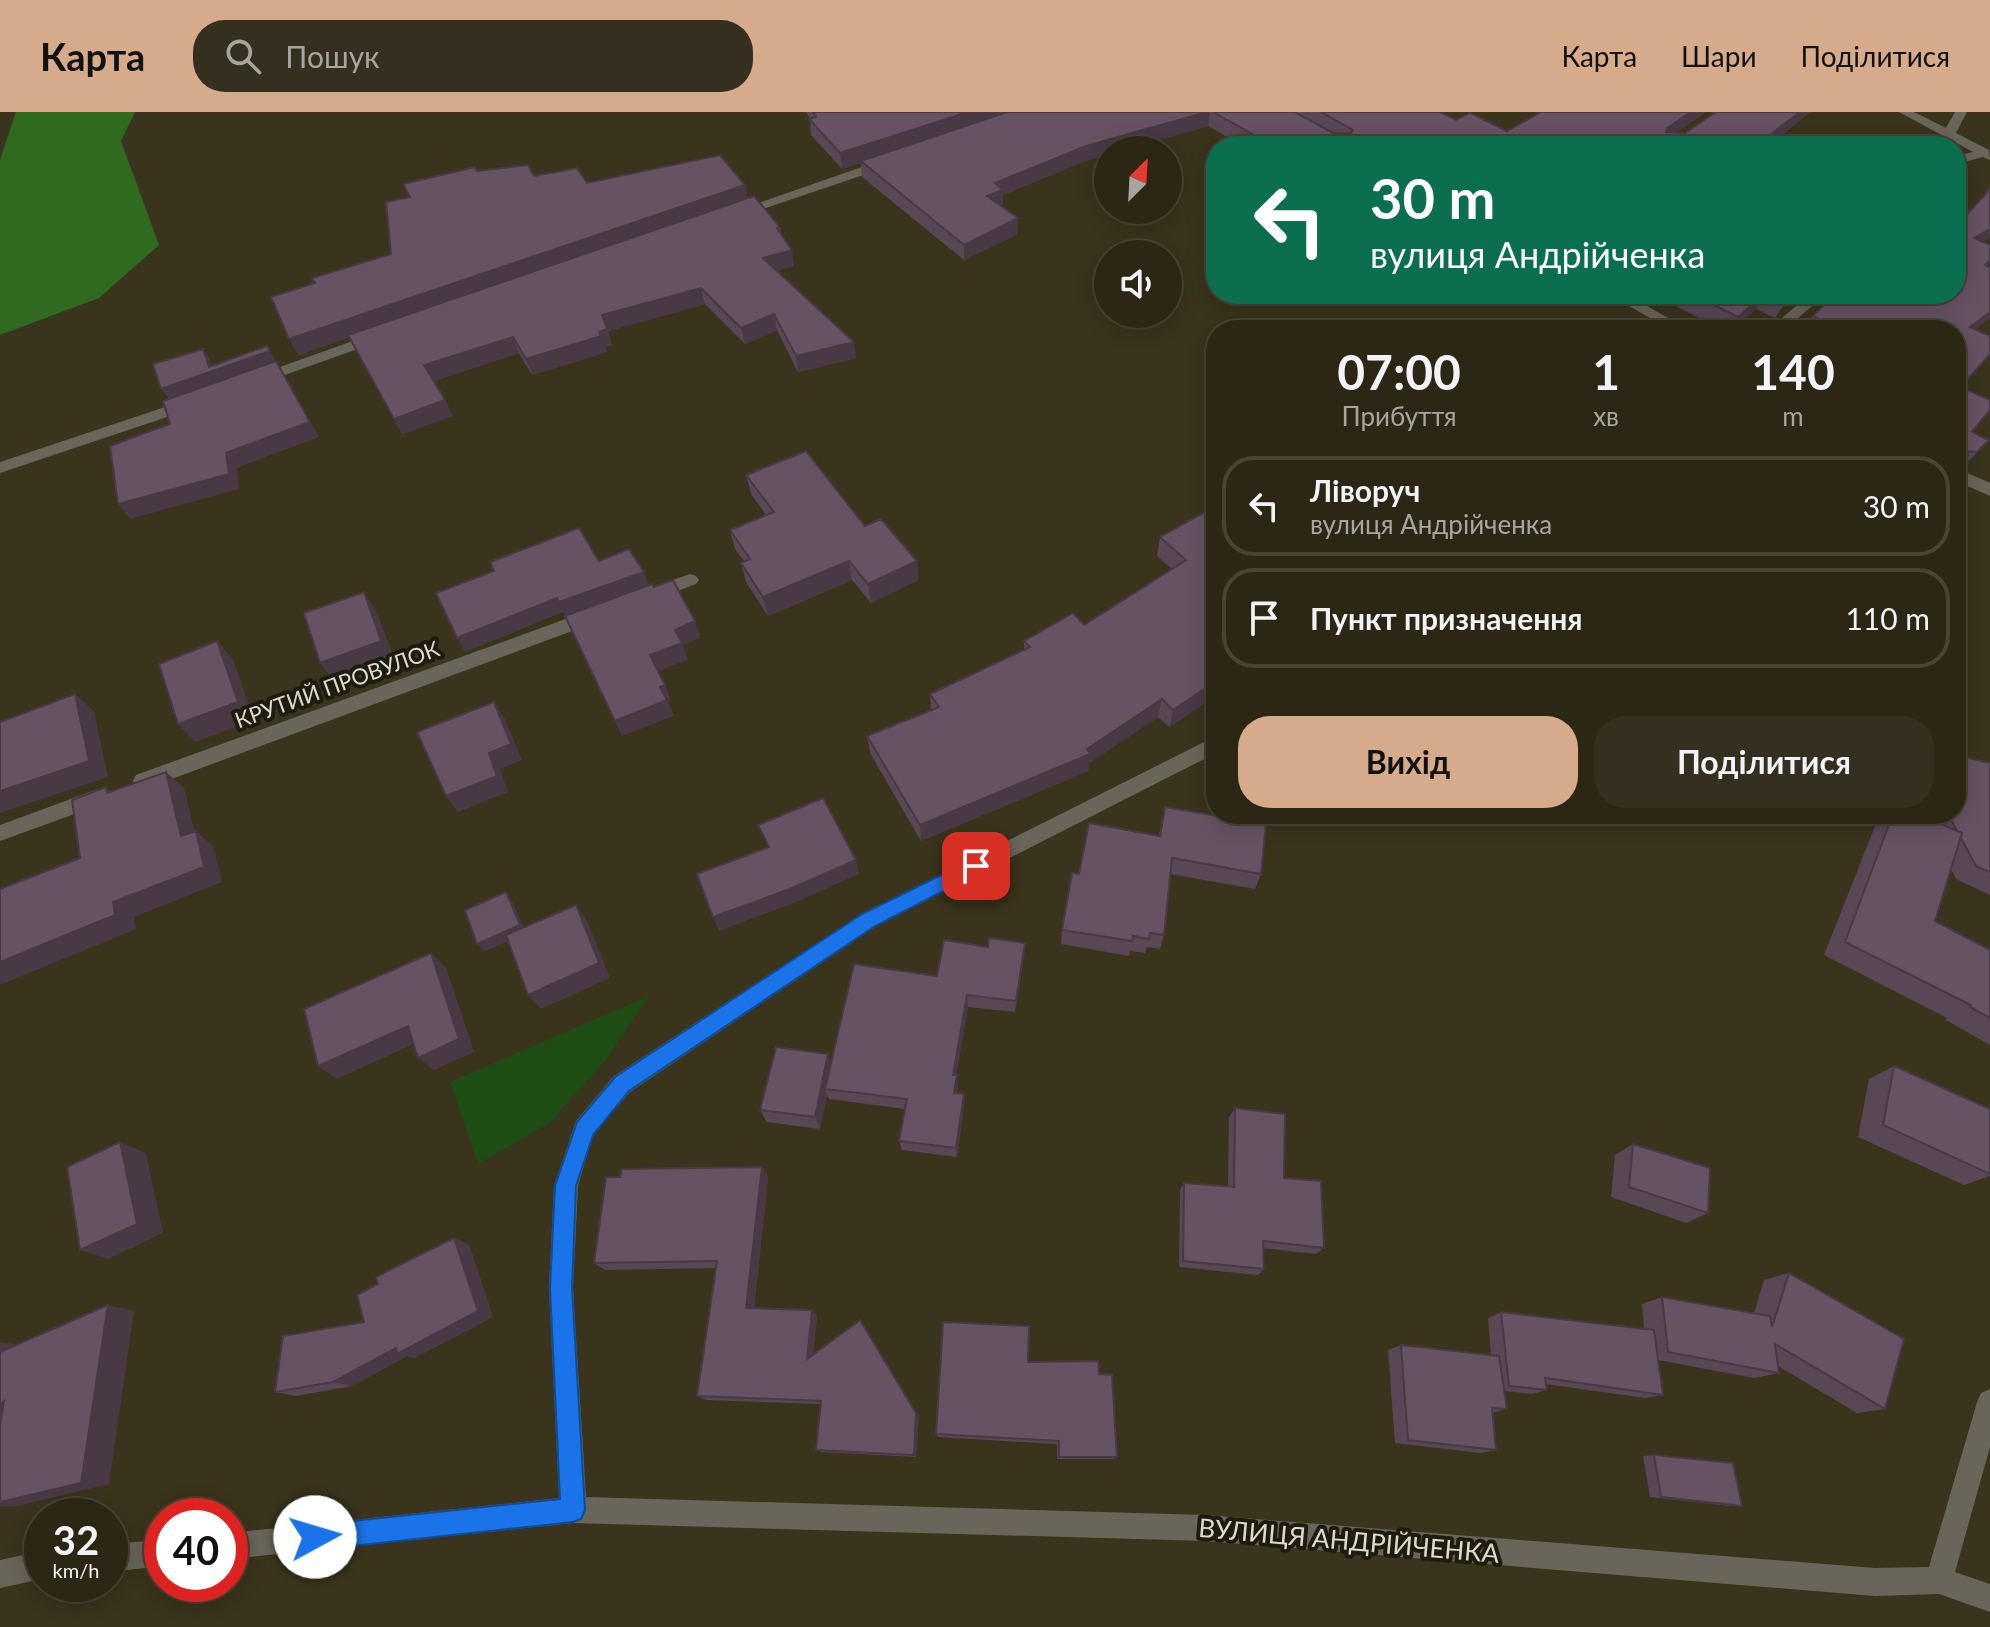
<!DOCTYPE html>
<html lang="uk">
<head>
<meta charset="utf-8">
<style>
  body { margin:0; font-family:Lato,sans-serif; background:#342f1e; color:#f1f3f6; height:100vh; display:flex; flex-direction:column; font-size:30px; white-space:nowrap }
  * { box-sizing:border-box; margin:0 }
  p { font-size:26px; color:#a6a5a0 }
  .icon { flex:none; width:44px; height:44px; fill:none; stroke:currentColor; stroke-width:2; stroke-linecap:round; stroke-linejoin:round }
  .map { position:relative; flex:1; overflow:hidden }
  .drawer { position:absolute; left:1206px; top:208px; width:760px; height:504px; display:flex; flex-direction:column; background:#2c2715; border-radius:32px; box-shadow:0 4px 20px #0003,0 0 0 2px #484434 }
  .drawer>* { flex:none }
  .top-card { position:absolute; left:1206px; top:24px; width:760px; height:168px; border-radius:32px; box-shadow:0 4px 20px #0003,0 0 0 2px #484434; background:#0b6e4f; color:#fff; overflow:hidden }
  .needle { width:52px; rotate:24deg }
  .fabs { position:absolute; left:1094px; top:24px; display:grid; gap:16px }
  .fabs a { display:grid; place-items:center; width:88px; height:88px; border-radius:50%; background:#2c2715; box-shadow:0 4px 20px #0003,0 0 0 2px #484434; font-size:40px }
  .speed { position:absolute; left:24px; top:1386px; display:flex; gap:16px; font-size:40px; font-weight:700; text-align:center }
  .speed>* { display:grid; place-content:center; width:104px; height:104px; border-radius:50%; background:#2c2715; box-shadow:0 4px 20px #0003,0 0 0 2px #484434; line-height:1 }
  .speed small { font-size:20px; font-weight:400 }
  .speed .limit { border:12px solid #d22; background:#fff; color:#111 }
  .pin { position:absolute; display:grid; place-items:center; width:68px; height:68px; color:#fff; margin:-34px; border-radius:16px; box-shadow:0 4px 12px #0006 }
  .me { position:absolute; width:88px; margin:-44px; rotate:84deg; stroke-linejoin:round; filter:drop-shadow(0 0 6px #0008) }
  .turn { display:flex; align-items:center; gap:28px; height:168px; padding:0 32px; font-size:36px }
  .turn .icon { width:104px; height:104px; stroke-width:2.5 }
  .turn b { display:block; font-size:56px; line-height:68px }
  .eta { display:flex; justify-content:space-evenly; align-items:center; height:136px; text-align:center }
  .eta b { font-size:48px; font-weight:700; line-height:56px }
  .action { display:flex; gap:16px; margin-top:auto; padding:16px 32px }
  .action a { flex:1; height:92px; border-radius:32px; background:#d6ab8b; color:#111; font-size:32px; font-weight:700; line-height:92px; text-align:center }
  .action a+a { background:#342f1e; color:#f1f3f6 }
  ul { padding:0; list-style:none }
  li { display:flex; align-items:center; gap:24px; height:100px; margin:0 16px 12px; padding:0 16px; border:4px solid #484434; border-radius:32px }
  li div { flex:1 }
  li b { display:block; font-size:30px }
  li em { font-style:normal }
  header { display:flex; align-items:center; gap:48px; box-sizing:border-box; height:112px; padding:0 40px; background:#d6ab8b; color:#111 }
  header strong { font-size:38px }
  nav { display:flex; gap:44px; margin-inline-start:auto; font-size:28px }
  .search { width:560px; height:72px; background:#342f1e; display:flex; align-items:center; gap:20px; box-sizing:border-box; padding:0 28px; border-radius:32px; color:#a6a5a0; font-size:30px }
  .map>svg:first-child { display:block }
  .green { fill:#1e4d13 }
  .forest { fill:#2f6a21 }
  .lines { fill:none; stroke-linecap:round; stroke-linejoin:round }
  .minor { fill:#6a655a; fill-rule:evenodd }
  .wall { fill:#594755 }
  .shaded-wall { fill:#483945 }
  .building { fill:#675263; stroke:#483945; stroke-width:2 }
  .route { fill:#1a73e8; stroke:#114b97; stroke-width:2 }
  .labels { text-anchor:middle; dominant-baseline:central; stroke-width:8; stroke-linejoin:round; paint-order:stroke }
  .street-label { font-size:22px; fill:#ddd9cb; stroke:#1e1c11 }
  .near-street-label { font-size:26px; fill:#ddd9cb; stroke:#1e1c11 }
</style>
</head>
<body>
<header>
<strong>Карта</strong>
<div class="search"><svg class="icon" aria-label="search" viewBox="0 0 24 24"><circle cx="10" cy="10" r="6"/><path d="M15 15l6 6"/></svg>Пошук</div>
<nav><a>Карта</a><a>Шари</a><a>Поділитися</a></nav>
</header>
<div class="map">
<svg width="1990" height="1515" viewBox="0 0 1990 1515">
  <rect width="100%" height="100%" fill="#3a341c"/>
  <path class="green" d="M649 884 605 949 549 1011 478 1052 450 970Z"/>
  <path class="forest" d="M16 0H135L121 29 159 133 99 186 0 223V48Z"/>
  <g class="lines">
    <g class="minor">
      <path d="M1899 0H1914L1946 16 1955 0H1967L1956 21 1989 38 1990 48 1983 45 1956 52V44L1973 40Z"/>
      <path d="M885 47 891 51 890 54 742 104 730 101Z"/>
      <path d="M1608 182H1626L1689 218H1671Z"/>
      <path d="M1810 182H1826L1784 218H1768Z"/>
      <path d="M378 220 383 222V228L262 271 257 273 249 268 252 265Z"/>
      <path d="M189 287 194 288V296L0 361V350Z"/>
      <path d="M1956 356 1990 371V384L1956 369Z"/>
      <path d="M690 462 696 464 699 468 696 472 653 488 644 482 647 477Z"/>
      <path d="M593 497 602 504 599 509 150 675H136L133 669 136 663Z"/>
      <path d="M1216 624V641L876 814 630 980 593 1023 578 1074 573 1176 586 1385 1205 1403 1875 1456 1929 1455 1977 1290 1981 1281 1990 1277V1335L1955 1460 1990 1472V1500L1939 1482 1875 1484 1205 1429 573 1411 230 1447V1421L559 1386 549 1176 554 1074 576 1009 614 964 862 802Z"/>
      <path d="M98 677 105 679 108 685 105 691 0 729V713Z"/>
      <path d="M162 1428V1454L110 1460V1432Z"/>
      <path d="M42 1439V1467L0 1476V1448Z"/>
    </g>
  </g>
  <g class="wall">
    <path d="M806 0H1440L1456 8 1507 19 1541 0H1706L1675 21H1685L1716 0H1810L1778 26 1797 34H1243L1208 14 1085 49 1003 83V93L1002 94 1018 122 964 148 862 65 861 51 842 57 811 23 810 7Z"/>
    <path d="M477 59 534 64 587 71 745 73 748 87 780 115 781 121 794 154 777 159 856 246 798 260 777 218 745 232 705 192 608 219 612 233 605 235 607 240 532 263 519 241 433 269 453 304 402 322 349 225 299 243 289 227 315 171 391 142 409 85 403 72Z"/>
    <path d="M1990 74V125L1982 130 1990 133V150L1987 154 1990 156V206L1975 217 1961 275 1972 320 1989 328 1962 356 1961 355 1956 218H1803L1813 204 1956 182 1981 87Z"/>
    <path d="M1427 182H1454L1440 190Z"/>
    <path d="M1652 182H1788L1785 191 1775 206 1756 197 1731 218H1723Z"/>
    <path d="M746 363 865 414 917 449 918 468 871 491 852 468 768 504 746 470 741 451 744 449 735 437 730 418 766 403 751 382Z"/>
    <path d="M1216 409 1170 615 1158 605 1089 651 1088 659 921 729 870 641 867 624 931 598 930 582 1024 538V529L1084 513 1172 457 1157 444 1160 425Z"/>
    <path d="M1990 651V783L1956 767 1951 757 1935 809 1990 838V933L1946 908 1947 906 1824 843 1877 709 1885 702H1918L1924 704 1922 702H1956Z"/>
    <path d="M1165 695 1261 762 1255 777 1170 762 1164 823 1160 837 1147 835 1145 841 1130 839 1129 844 1061 832 1062 818 1079 762 1159 723Z"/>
    <path d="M1025 831 1024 844 1015 900 968 895 956 963 958 974 956 981 964 993 957 1045 902 1038 899 1029 905 997 829 987 827 983 820 1017 767 1010 760 998 831 950 937 864 988 835Z"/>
    <path d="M1894 954 1990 1062V1064L1964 1073 1858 1025 1869 967Z"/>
    <path d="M1235 996 1284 1066 1324 1136 1316 1142 1264 1136V1157L1258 1163 1179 1155 1180 1078 1184 1071 1228 1075 1229 1005Z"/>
    <path d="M1633 1032 1708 1101 1686 1111 1611 1085 1615 1043Z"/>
    <path d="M762 1055 768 1065 754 1196 812 1198 817 1204 813 1242 919 1304 916 1345 821 1340 816 1338 821 1292 706 1288 697 1284 716 1156 605 1158 594 1151 620 1065Z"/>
    <path d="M454 1126 469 1133 493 1205 414 1246 407 1244 352 1274 296 1284 275 1280 364 1210 378 1172Z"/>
    <path d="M1789 1161 1885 1297 1857 1301 1778 1254 1779 1261 1754 1266 1658 1248 1663 1283 1645 1286 1546 1272 1547 1278 1532 1282 1504 1279 1507 1297 1492 1301 1496 1338 1480 1341 1395 1331 1388 1238 1401 1233 1491 1243 1488 1206 1501 1200 1644 1217 1642 1192 1662 1185 1754 1201 1764 1168Z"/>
    <path d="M1028 1250 1099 1262 1117 1345 1113 1347H1057V1332L938 1325 936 1322Z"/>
    <path d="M1654 1343 1742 1394H1730L1650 1385 1643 1344Z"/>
  </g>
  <g class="shaded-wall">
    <path d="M968 0H1015L842 57 840 41Z"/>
    <path d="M1207 0H1210L1208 14 1125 38H1108V43L1085 49 1003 83V93L987 99V84L995 71 1086 34Z"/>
    <path d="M1691 0H1706L1659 32 1667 16Z"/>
    <path d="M1800 0H1810L1767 34 1770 23Z"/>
    <path d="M745 73 748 89 299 243 289 227Z"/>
    <path d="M1018 106V122L964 148V133Z"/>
    <path d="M1990 117V125L1962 143 1974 126Z"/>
    <path d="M792 138 794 154 766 162 763 146Z"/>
    <path d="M701 176 705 192 608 219 602 203Z"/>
    <path d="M1443 182H1454L1440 190Z"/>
    <path d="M1765 182 1756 197 1730 218 1738 205Z"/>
    <path d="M1990 200V206L1957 231 1970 215Z"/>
    <path d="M774 202 777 218 745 232 741 216Z"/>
    <path d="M607 217 612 233 605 235 607 240 532 263 526 247Z"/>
    <path d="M513 225 519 241 432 269 424 253Z"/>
    <path d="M854 230 856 246 798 260 796 244Z"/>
    <path d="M203 237 210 248 214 258 270 239 319 325 237 356 239 377 130 407 118 392 229 362 161 277 209 255Z"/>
    <path d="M445 288 453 304 402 322 394 307Z"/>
    <path d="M1989 328 1975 344 1962 356 1977 340Z"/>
    <path d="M849 449 852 468 768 504 763 485Z"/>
    <path d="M917 449 918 468 871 491 868 472Z"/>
    <path d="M644 460 649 474 566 504 563 500 465 540 457 526 557 486Z"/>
    <path d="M364 480 377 501 395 549 335 571 320 551Z"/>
    <path d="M695 509 701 526 683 533 688 548 656 560 650 543 675 518Z"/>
    <path d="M217 529 233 547 254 608 195 630 178 612Z"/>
    <path d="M1216 569V584L1170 615 1173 598Z"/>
    <path d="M665 573 671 589 668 590 674 604 622 624 615 609 660 575Z"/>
    <path d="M75 582 94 599 108 665 0 701V679Z"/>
    <path d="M1162 587 1158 605 1089 651 1088 659 921 729 920 713 1087 637Z"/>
    <path d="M494 590 505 607 522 648 500 657 508 680 458 700 446 684 489 641Z"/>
    <path d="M166 660 184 676 199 739 181 724Z"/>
    <path d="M196 719 213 734 222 770 134 805 136 817 0 873V850L113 790Z"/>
    <path d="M856 748 859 762 794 791 719 819 713 805Z"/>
    <path d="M506 780 512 789 526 821 484 840 477 832Z"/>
    <path d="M576 793 587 809 610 866 541 897 528 883Z"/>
    <path d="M1025 831 1024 844 1015 900 1016 889Z"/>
    <path d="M431 841 446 856 474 940 434 958 418 946Z"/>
    <path d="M967 883 968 895 954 974 953 963Z"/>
    <path d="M408 914 424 927 337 967 318 954Z"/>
    <path d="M828 942 833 955 825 977 827 983 820 1017 815 1005Z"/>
    <path d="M957 963 958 974 955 991 954 981Z"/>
    <path d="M964 982V993L957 1045 956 1036Z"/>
    <path d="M120 1030 146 1041 163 1121 108 1147 80 1138Z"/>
    <path d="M762 1055 768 1065 753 1202 746 1196Z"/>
    <path d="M454 1126 469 1133 493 1205 414 1246 407 1244 352 1274 333 1270 396 1236Z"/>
    <path d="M108 1193 134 1199 109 1372 17 1394H0V1390Z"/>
    <path d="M812 1198 817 1204 812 1251 807 1247Z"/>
    <path d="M860 1208 919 1304 916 1345 914 1343Z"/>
    <path d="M0 1230 20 1233 0 1245Z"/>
    <path d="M4 1289 0 1311V1292Z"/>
  </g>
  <g class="building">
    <path d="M813 0H968L840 41 809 7 816 5Z"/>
    <path d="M1007 0H1207L1086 34 995 71 1003 78 987 84 1018 106 964 133 861 49Z"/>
    <path d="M1213 0H1295L1333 21 1350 22 1353 18 1321 0H1440L1456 8 1470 1 1507 19 1541 0H1691L1667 16 1666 20 1685 21 1716 0H1800L1770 23 1797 34H1274Z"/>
    <path d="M720 43 745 73 289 227 271 185 315 171 312 166 391 142 386 90 410 85 403 72 475 55 477 59 528 53 534 64 577 56 587 71Z"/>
    <path d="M1990 75V117L1974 126 1990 133V148L1985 153 1990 156V200L1970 215 1990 224V242L1961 275 1990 288V298L1972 320 1989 328 1977 340 1968 339 1967 349 1956 359V218H1834L1837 215 1813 204 1834 182H1956V114L1985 83Z"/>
    <path d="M754 84 780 115 777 116 792 138 763 146 854 230 796 244 774 202 741 216 701 176 602 203 607 217 599 220 601 224 526 247 513 225 424 253 445 288 394 307 348 223Z"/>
    <path d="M1692 182H1765L1738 205Z"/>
    <path d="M1766 182H1788L1785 191Z"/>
    <path d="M267 234 270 239 161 277 153 252 203 237 209 255Z"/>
    <path d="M276 249 310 310 226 341 229 362 118 392 110 334 170 312 163 289Z"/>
    <path d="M806 339 865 414 881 407 917 449 868 472 849 449 763 485 741 451 750 447 730 418 774 400 746 363Z"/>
    <path d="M1205 400 1216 409V569L1173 598 1162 587 1087 637 1090 642 920 713 867 624 939 595 930 582 1030 535 1024 529 1073 501 1084 513 1186 448 1160 425Z"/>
    <path d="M579 416 599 449 629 437 644 460 559 490 557 486 457 526 436 481 494 459 490 450Z"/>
    <path d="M673 468 695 509 675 518 682 531 650 543 665 573 660 575 667 588 615 609 565 504 652 472 654 475Z"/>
    <path d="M364 480 381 529 320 551 304 501Z"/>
    <path d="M217 529 238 590 178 612 159 552Z"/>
    <path d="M75 582 89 649 0 679V610Z"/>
    <path d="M494 590 511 632 489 641 497 664 446 684 417 620Z"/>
    <path d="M1956 643 1990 651V760L1976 754 1961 726 1962 721 1957 719 1948 702H1956Z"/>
    <path d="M166 660 181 724 196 719 204 755 113 790 115 803 0 850V777L80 746 72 688 106 675 107 681Z"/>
    <path d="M823 686 856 748 790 777 713 805 697 762 769 735 758 713Z"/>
    <path d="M1165 695 1266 712 1261 762 1172 746 1164 823 1150 821 1149 827 1133 824 1132 829 1062 818 1072 761 1079 762 1089 711 1160 724Z"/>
    <path d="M1893 702H1918L1962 721 1935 809 1990 838V906L1970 895 1971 893 1845 830Z"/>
    <path d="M506 780 520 813 477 832 465 798Z"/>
    <path d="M576 793 599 851 528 883 506 823Z"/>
    <path d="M989 826 1025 831 1016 889 967 883 953 963H957L954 981 964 982 956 1036 899 1029 907 987 825 977 854 852 937 864 944 828 988 835Z"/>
    <path d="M431 841 459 927 418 946 408 914 318 954 304 897Z"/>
    <path d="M776 935 828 942 815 1005 760 998Z"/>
    <path d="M1894 954 1990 997V1062L1883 1013Z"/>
    <path d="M1235 996 1285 1002 1284 1066 1321 1069 1324 1136 1263 1129 1264 1157 1183 1149 1184 1071 1234 1075Z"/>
    <path d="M120 1030 137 1112 80 1138 67 1055Z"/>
    <path d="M1633 1032 1710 1056 1708 1101 1629 1075Z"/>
    <path d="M762 1055 746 1196 812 1198 807 1247 860 1208 916 1301 914 1343 816 1338 821 1289 697 1284 717 1149 594 1151 606 1065H620L622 1057Z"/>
    <path d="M454 1126 478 1199 397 1242 396 1236 333 1270 275 1280 283 1224 364 1210 357 1183 378 1172 376 1165Z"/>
    <path d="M1789 1161 1904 1227 1885 1297 1775 1232 1779 1261 1668 1240 1662 1185 1770 1204 1772 1215Z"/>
    <path d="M108 1193 81 1371 0 1390V1313L4 1289 0 1292V1240Z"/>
    <path d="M1501 1200 1654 1218 1663 1283 1545 1266 1547 1278 1509 1274Z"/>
    <path d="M943 1210 1029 1214 1028 1250 1098 1249 1099 1262 1112 1263 1117 1345H1059V1329L936 1322Z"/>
    <path d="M1401 1233 1499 1244 1507 1297 1492 1296 1496 1338 1408 1328Z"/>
    <path d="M1654 1343 1733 1351 1742 1394 1661 1385Z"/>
  </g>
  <path class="route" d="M976 746 982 748 985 754 982 759 875 814 629 979 593 1023 576 1074 572 1176 585 1398 581 1407 573 1410 315 1438 307 1434 303 1425 307 1417 315 1413 560 1387 550 1176 555 1074 577 1010 615 965 862 802Z"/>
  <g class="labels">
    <g class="street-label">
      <text transform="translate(337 572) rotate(-20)">КРУТИЙ ПРОВУЛОК</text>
    </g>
    <g class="near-street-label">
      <text transform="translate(1349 1428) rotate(5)">ВУЛИЦЯ АНДРІЙЧЕНКА</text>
    </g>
  </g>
</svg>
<div class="fabs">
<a><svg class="needle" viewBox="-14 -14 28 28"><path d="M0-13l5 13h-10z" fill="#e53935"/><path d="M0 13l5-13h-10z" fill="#a6a5a0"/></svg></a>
<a><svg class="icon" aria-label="sound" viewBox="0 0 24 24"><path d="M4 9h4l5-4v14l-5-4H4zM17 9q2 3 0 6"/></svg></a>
</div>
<div class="speed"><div>32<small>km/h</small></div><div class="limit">40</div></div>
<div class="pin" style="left:976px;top:754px;background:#d93025"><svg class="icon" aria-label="arrive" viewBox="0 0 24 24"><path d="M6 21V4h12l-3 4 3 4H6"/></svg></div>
<svg class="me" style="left:315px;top:1425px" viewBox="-20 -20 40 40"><circle r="19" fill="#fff"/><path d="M0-13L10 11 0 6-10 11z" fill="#1a73e8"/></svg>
<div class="top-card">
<div class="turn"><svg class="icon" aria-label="left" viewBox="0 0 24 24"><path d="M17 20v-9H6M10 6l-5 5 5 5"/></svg><div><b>30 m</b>вулиця Андрійченка</div></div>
</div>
<section class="drawer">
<div class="eta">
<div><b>07:00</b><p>Прибуття</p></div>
<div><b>1</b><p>хв</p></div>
<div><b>140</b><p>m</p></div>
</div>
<ul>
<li><svg class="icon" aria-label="left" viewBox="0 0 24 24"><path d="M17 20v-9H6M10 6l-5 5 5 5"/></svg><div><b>Ліворуч</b><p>вулиця Андрійченка</p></div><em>30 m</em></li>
<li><svg class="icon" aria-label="arrive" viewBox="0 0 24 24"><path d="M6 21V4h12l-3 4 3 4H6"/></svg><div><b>Пункт призначення</b></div><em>110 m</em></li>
</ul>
<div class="action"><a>Вихід</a><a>Поділитися</a></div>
</section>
</div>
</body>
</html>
